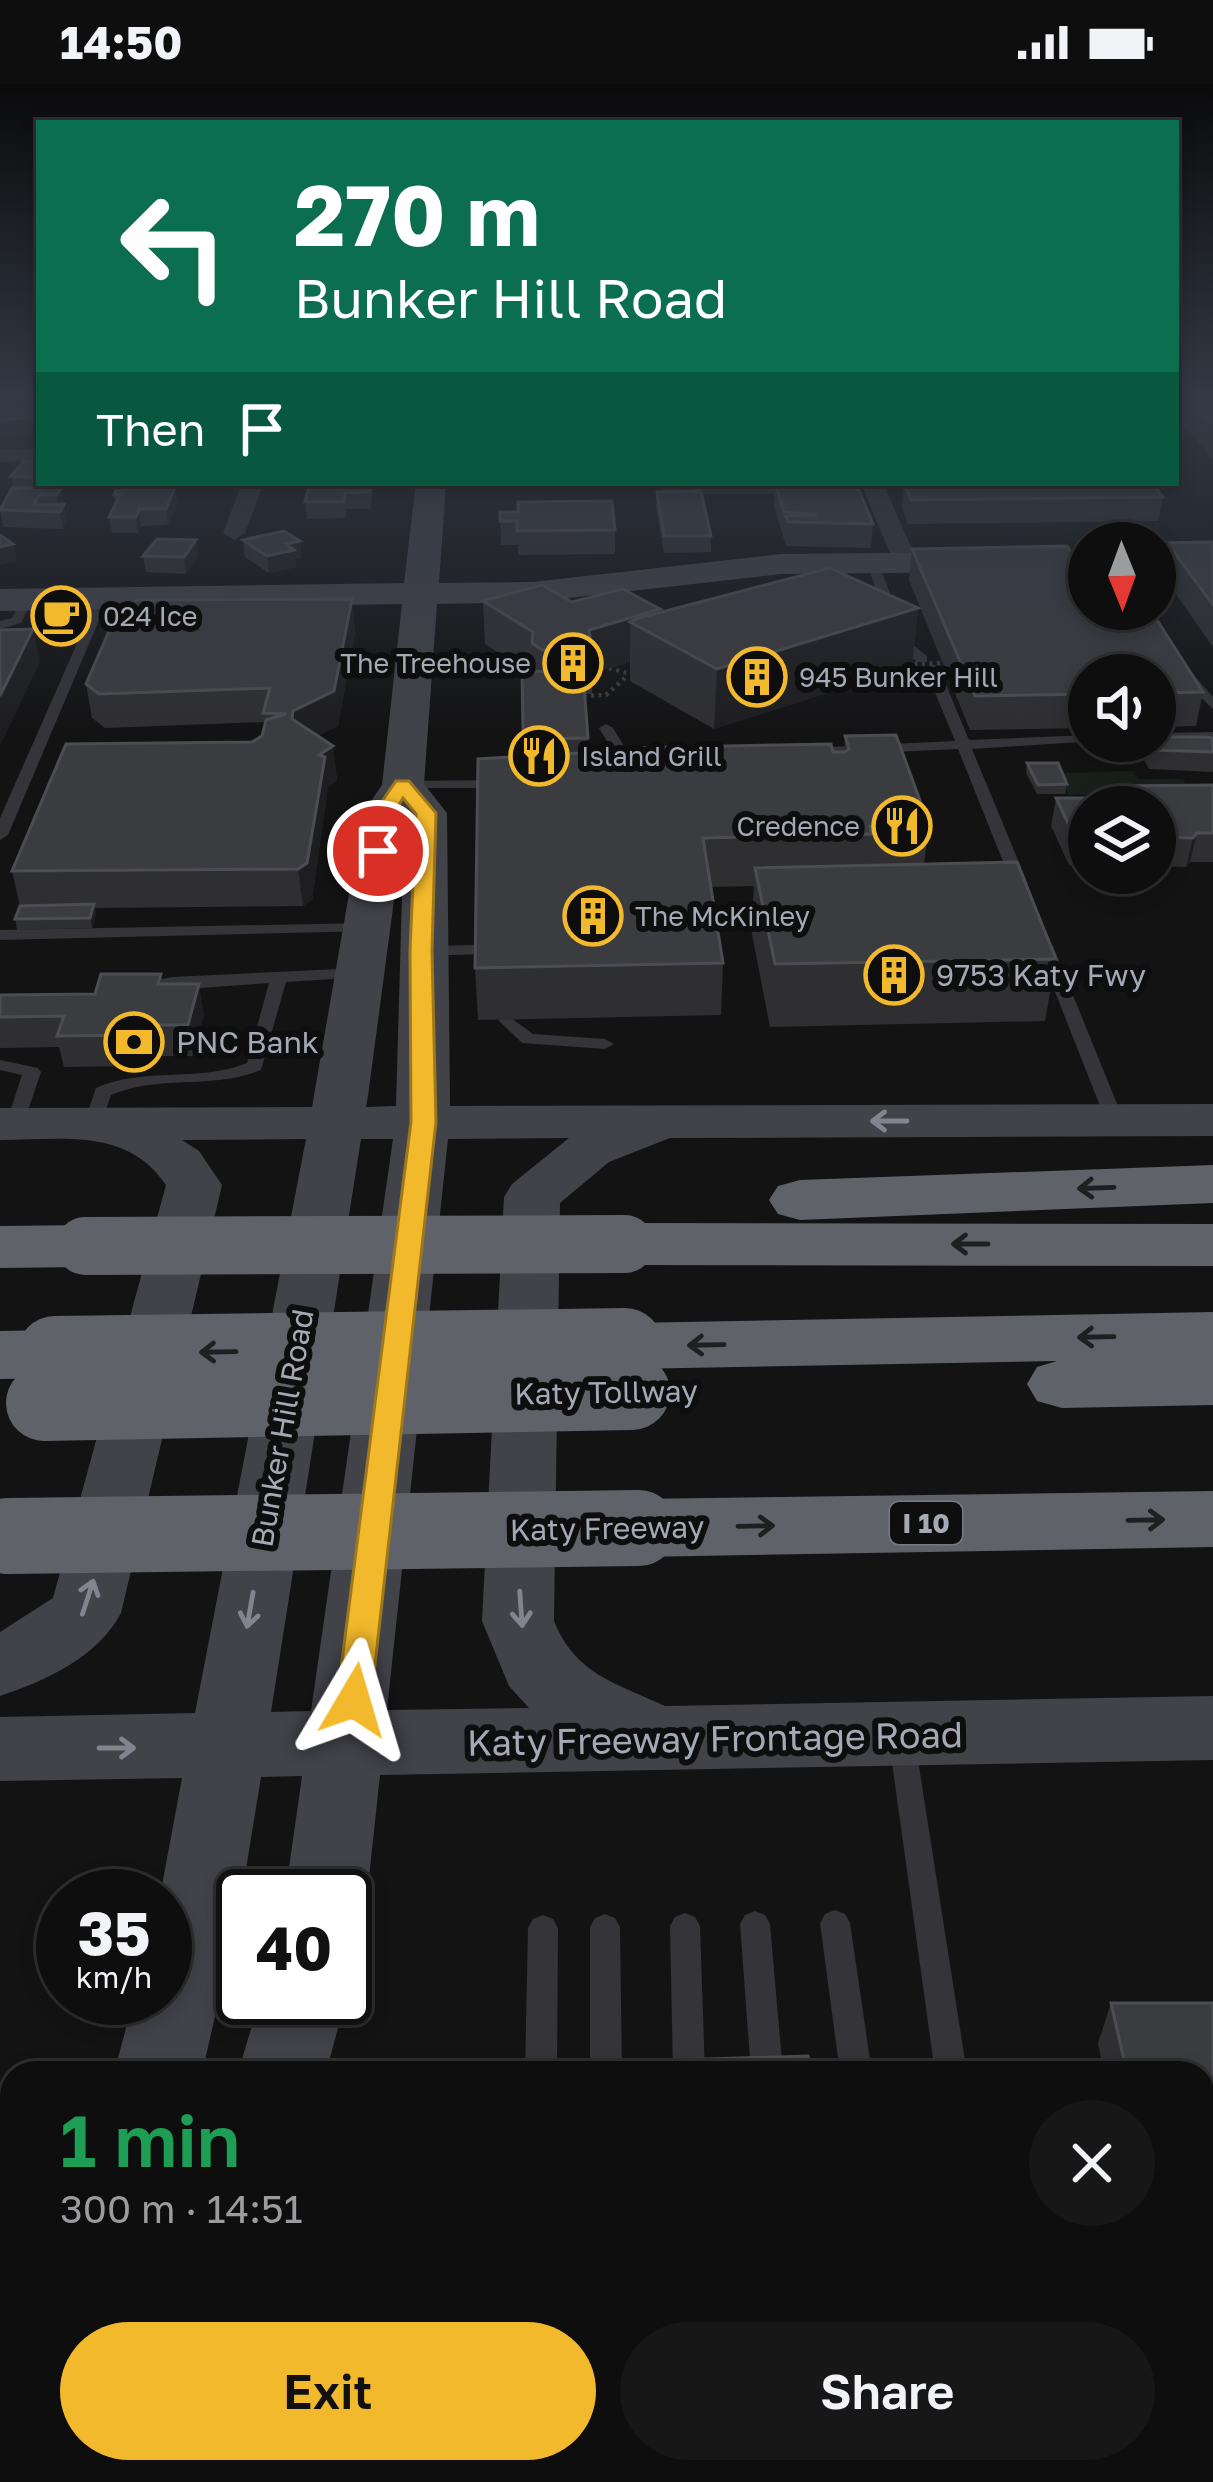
<!DOCTYPE html>
<html lang="en">
<head>
<meta charset="utf-8">
<style>
  body { margin:0; font-family:"Golos Text",sans-serif; background:#171718; color:#f1f3f6; height:100vh; display:flex; flex-direction:column; font-size:45px; white-space:nowrap }
  * { box-sizing:border-box; margin:0 }
  p { font-size:39px; color:#9b9c9e }
  .icon { flex:none; width:66px; height:66px; fill:none; stroke:currentColor; stroke-width:2; stroke-linecap:round; stroke-linejoin:round }
  .map { position:relative; flex:1; overflow:hidden }
  .drawer { position:absolute; left:0px; top:1977px; width:1215px; height:423px; display:flex; flex-direction:column; background:#0e0e0f; border-radius:36px 36px 0 0; box-shadow:0 6px 18px #0003,0 0 0 3px #2e2e2f }
  .drawer>* { flex:none }
  .top-card { position:absolute; left:36px; top:36px; width:1143px; height:366px; border-radius:0px; box-shadow:0 6px 18px #0003,0 0 0 3px #2e2e2f; background:#0b6e4f; color:#fff; overflow:hidden }
  .needle { width:78px; rotate:179deg }
  .fabs { position:absolute; left:1068px; top:438px; display:grid; gap:24px }
  .fabs a { display:grid; place-items:center; width:108px; height:108px; border-radius:50%; background:#0e0e0f; box-shadow:0 6px 18px #0003,0 0 0 3px #2e2e2f; font-size:60px }
  .speed { position:absolute; left:36px; top:1785px; display:flex; gap:24px; font-size:60px; font-weight:700; text-align:center }
  .speed>* { display:grid; place-content:center; width:156px; height:156px; border-radius:50%; background:#0e0e0f; box-shadow:0 6px 18px #0003,0 0 0 3px #2e2e2f; line-height:1 }
  .speed small { font-size:30px; font-weight:400 }
  .speed .limit { border:6px solid #111; border-radius:18px; background:#fff; color:#111 }
  .pin { position:absolute; display:grid; place-items:center; width:102px; height:102px; color:#fff; margin:-51px; border:6px solid #fff; border-radius:50%; box-shadow:0 3px 12px #0007 }
  .me { position:absolute; width:132px; margin:-66px; rotate:7deg; stroke-linejoin:round; filter:drop-shadow(0 0 9px #0008) }
  .turn { display:flex; align-items:center; gap:42px; height:252px; padding:0 60px; font-size:54px }
  .turn .icon { width:156px; height:156px; stroke-width:2.5 }
  .turn b { display:block; font-size:84px; line-height:102px }
  .then { display:flex; align-items:center; height:114px; padding:0 60px; background:#0003; gap:24px; font-size:45px }
  .round { display:grid; place-items:center; flex:none; width:126px; height:126px; border-radius:63px; background:#171718 }
  .headline { display:flex; align-items:center; justify-content:space-between; height:204px; padding:0 60px }
  h1 { font-size:72px; font-weight:600; line-height:90px; color:#1e9e55 }
  .action { display:flex; gap:24px; margin-top:auto; padding:24px 60px }
  .action a { flex:1; height:138px; border-radius:72px; background:#f3b92c; color:#111; font-size:48px; font-weight:600; line-height:138px; text-align:center }
  .action a+a { background:#171718; color:#f1f3f6 }
  .status { display:flex; justify-content:space-between; align-items:center; height:84px; padding:0 60px; background:#0e0e0f; direction:ltr }
  .status svg { height:33px; fill:currentColor }
  .map>svg:first-child { display:block }
  .green { fill:#191f1a }
  .lines { fill:none; stroke-linecap:round; stroke-linejoin:round }
  .path { stroke:#3a3b40; stroke-width:4.5; stroke-dasharray:3 4.5; stroke-linecap:butt }
  .lane { fill:#343439; fill-rule:evenodd }
  .street { fill:#343439; fill-rule:evenodd }
  .secondary { fill:#424349; fill-rule:evenodd }
  .highway { fill:#60626a; fill-rule:evenodd }
  .path-bridge { stroke:#3a3b40; stroke-width:4.5; stroke-dasharray:3 4.5; stroke-linecap:butt }
  .highway-bridge-far1 { stroke:#60626a; stroke-width:58 }
  .highway-bridge { stroke:#60626a; stroke-width:76 }
  .wall { fill:#2f2f32; fill-rule:evenodd }
  .shaded-wall { fill:#1e1e20 }
  .building { fill:#3b3c40; stroke:#4c4d52; stroke-width:3 }
  .oneway { stroke:#82858f }
  .oneway2 { stroke:#1e1f21 }
  .route { fill:#f3b92c; stroke:#9e781d; stroke-width:3 }
  .labels { text-anchor:middle; dominant-baseline:central; stroke-width:12; stroke-linejoin:round; paint-order:stroke }
  .far-poi-label { font-size:27px; fill:#a4a9b5; stroke:#0e0e0f; text-anchor:start }
  .shield { fill:#0e0e0f; stroke:#777a83; stroke-width:3 }
  .shield-label { font-size:27px; font-weight:bold; fill:#a4a9b5 }
  .poi-label { font-size:30px; fill:#a4a9b5; stroke:#0e0e0f; text-anchor:start }
  .street-label { font-size:30px; fill:#a4a9b5; stroke:#0e0e0f }
  .near-street-label { font-size:36px; fill:#a4a9b5; stroke:#0e0e0f }
</style>
</head>
<body>
<div class="status"><b>14:50</b><svg viewBox="0 0 49 12"><path d="M0 12V9h3v3zM5 12V6h3v6zM10 12V3h3v9zM15 12V0h3v12zM26 1h20v11H26zM47 4h2v5h-2z"/></svg></div>
<div class="map">
<svg width="1213" height="2398" viewBox="0 0 1213 2398">
  <rect width="100%" height="100%" fill="#131314"/>
  <path class="green" d="M1133 687 1138 695H1183L1197 722 1106 710 1069 711 1060 689Z"/>
  <g class="lines">
    <g class="path">
      <path d="M1155 515 1174 514"/>
      <path d="M576 612 606 611 626 593"/>
    </g>
    <g class="lane">
      <path d="M872 475 878 479 910 559 927 572V578H917L898 561 866 479Z"/>
      <path d="M23 512 33 515 21 539 0 545V537L12 534Z"/>
      <path d="M98 512 108 515 8 751 0 756V734Z"/>
      <path d="M932 580 939 584 969 656 1089 651V657H1095L972 665 1028 800 1026 803 1020 805 1012 800 958 665 809 672 802 668 809 664 955 657 925 584Z"/>
      <path d="M1181 588H1191L1213 613V625L1181 594Z"/>
      <path d="M606 640 613 644 640 688 638 691 626 688 599 644Z"/>
      <path d="M1213 648V656L1155 657H1154L1155 649Z"/>
      <path d="M403 697 504 696 511 700 504 704H398L396 701Z"/>
      <path d="M366 839 374 844 372 847 0 856V846Z"/>
      <path d="M1045 857 1053 862 1124 1037 1122 1041 1115 1043 1106 1037 1037 862Z"/>
      <path d="M479 861 485 862V870L421 872 413 867 421 862Z"/>
      <path d="M360 884 366 885V893L286 898 261 986C212 1006 159 990 111 1011L100 1043H86L84 1039 96 1004C145 982 198 999 247 979L269 899 131 909V901L172 893Z"/>
      <path d="M507 931 533 950 605 955 614 960 605 965 522 959 498 936Z"/>
      <path d="M0 976 38 984 41 988 22 1044H8L6 1040 22 991 0 986Z"/>
      <path d="M902 1646 911 1649 915 1657 967 1989H935L889 1657 893 1649Z"/>
      <path d="M835 1826 845 1830 850 1839 872 1989H840L820 1839 825 1830Z"/>
      <path d="M755 1827 765 1831 770 1840 783 1989H751L740 1840 745 1831Z"/>
      <path d="M685 1829 695 1833 700 1842 705 1989H673L670 1842 675 1833Z"/>
      <path d="M605 1830 615 1834 620 1843 622 1989H590V1843L595 1834Z"/>
      <path d="M543 1831 553 1835 558 1844 557 1989H525L528 1844 533 1835Z"/>
      <path d="M991 2388H1027L1029 2398H993Z"/>
    </g>
    <g class="street">
      <path d="M39 365V377L0 378V366Z"/>
      <path d="M242 399H264L245 449 234 456 223 449Z"/>
      <path d="M861 399H883L918 479 914 484 906 486 894 479Z"/>
    </g>
    <g class="secondary">
      <path d="M416 399H446L439 499 533 498 781 470 1089 467V487L781 490 533 518 437 520 424 700 447 729 450 1022 1213 1020V1052L670 1054 609 1078 560 1119 554 1537C576 1591 616 1599 665 1622L1213 1612V1676L380 1691 367 1812 355 1838 345 1842V1812H285L302 1692 261 1693 239 1828 202 1989H114L134 1914H165V1812H160L182 1694 0 1697V1633L195 1629 306 1055 182 1056 199 1067 222 1101 121 1529C98 1573 45 1597 0 1612V1548L53 1514 166 1101C127 1043 61 1056 0 1056V1024L312 1023 363 729 382 701 402 520 0 527V505L404 499ZM404 741 396 1022 366 1023 368 1012ZM569 1054 512 1100 504 1113 482 1537 509 1602 529 1624 387 1626 448 1055ZM361 1055H393L311 1627 271 1628Z"/>
      <path d="M345 1912 346 1914 326 1989H238L260 1914Z"/>
      <path d="M12 2298V2388H47L42 2398H0V2303Z"/>
      <path d="M77 2388H181L177 2398H73Z"/>
    </g>
    <g class="highway">
      <path d="M1213 1081V1119L800 1136 778 1130 769 1116 778 1102 800 1096Z"/>
      <path d="M625 1139 1213 1140V1182L625 1181 602 1175 593 1160 602 1145Z"/>
      <path d="M85 1141 108 1147 117 1162 108 1177 85 1183 0 1184V1142Z"/>
      <path d="M1213 1228V1321L1062 1324 1037 1317 1027 1300 1037 1283 1057 1277 629 1285 605 1278 595 1262 605 1246 629 1239Z"/>
      <path d="M55 1246 79 1253 89 1270 79 1287 55 1294 0 1295V1247Z"/>
      <path d="M1213 1407V1463L639 1473 612 1464 601 1444 612 1424 639 1415Z"/>
    </g>
    <g class="path-bridge">
      <path d="M907 580 944 579"/>
      <path d="M609 584 637 592"/>
    </g>
    <path class="highway-bridge-far1" d="M85 1162 625 1160"/>
    <g class="highway-bridge">
      <path d="M55 1270 625 1262"/>
      <path d="M44 1319 632 1308"/>
      <path d="M8 1452 639 1444"/>
    </g>
  </g>
  <g class="wall">
    <path d="M1176 314H1213V376L1176 332Z"/>
    <path d="M39 378V399H62L58 404H61L67 436 63 445 3 443 0 425 13 404 11 392Z"/>
    <path d="M159 399H197L195 403H175L177 419 168 441 141 442 138 449H112L109 433 115 421 114 411 160 403Z"/>
    <path d="M311 399H374L372 408 371 425H347L345 434 307 435 305 418Z"/>
    <path d="M660 399H856L873 440 871 464 786 462 774 422V410H702L711 452V468L664 469 656 424 657 408H662ZM685 401H693L694 407 685 408Z"/>
    <path d="M904 401 1163 413 1158 437 908 440 902 424Z"/>
    <path d="M500 428 615 446V470L518 471V461H501Z"/>
    <path d="M196 456 198 473 186 490 146 488 143 472Z"/>
    <path d="M243 456 300 457 301 474 295 475 296 483 269 489 245 473Z"/>
    <path d="M1213 458V563L1168 499 1155 500V459Z"/>
    <path d="M912 465 1203 608 1196 642 1155 643V591H1089V644L970 646 909 496Z"/>
    <path d="M85 515 86 524 79 540H35L34 531Z"/>
    <path d="M352 515 355 548 338 642 317 652 333 662 337 697 328 703 312 816 303 822 95 824 96 831 92 844 17 846 15 835 20 822 12 787 262 652 265 638 105 644 92 634 86 600Z"/>
    <path d="M483 517 572 518 660 529 918 524 912 582 714 645 630 597V578L592 589V610H585L588 665 844 668 845 652 929 741 924 780 1056 875 1045 937 770 943 751 845 754 802 711 803 723 879 721 931 478 936 475 884 524 672 522 588H528L485 560Z"/>
    <path d="M1213 654V688L1149 685 1142 672 1145 657Z"/>
    <path d="M1027 679 1067 700 1065 710H1037L1026 689Z"/>
    <path d="M1213 701V778H1190L1186 783 1155 782V723H1089V781H1069L1051 742 1056 714H1103V710H1114L1115 702Z"/>
    <path d="M161 890 163 900 204 930 193 972H152L149 982 64 983 59 963 0 964V911L95 910Z"/>
    <path d="M1111 1919H1213V2129L1211 2120H1203V1989H1104L1098 1959Z"/>
  </g>
  <g class="shaded-wall">
    <path d="M39 333V348L0 352V336Z"/>
    <path d="M175 403 177 419 168 441 166 425Z"/>
    <path d="M61 404 64 420 60 427 57 411Z"/>
    <path d="M64 420 67 436 63 445 60 428Z"/>
    <path d="M139 425 141 442 138 449 136 433Z"/>
    <path d="M196 456 198 473 186 490 184 473Z"/>
    <path d="M300 457 301 474 295 475 296 483 269 489 267 472 286 460Z"/>
    <path d="M13 460 17 477 0 481V463Z"/>
    <path d="M85 515 86 524 79 540 78 531Z"/>
    <path d="M352 515 355 548 338 642 297 661 292 635 293 627Z"/>
    <path d="M918 524 912 582 714 645 717 585Z"/>
    <path d="M660 525V554L630 538V578L592 589 589 546Z"/>
    <path d="M33 545 40 578 0 662V612Z"/>
    <path d="M333 662 337 697 328 703 312 816 303 822 298 785 319 671Z"/>
    <path d="M1197 749 1190 778 1186 783 1193 754Z"/>
    <path d="M94 820 96 831 92 844 90 834Z"/>
    <path d="M199 900 204 930 193 972 188 941Z"/>
    <path d="M146 941 152 972 149 982 143 951Z"/>
  </g>
  <g class="building">
    <path d="M1189 314H1213V341Z"/>
    <path d="M28 317H39V333L0 336V326H22Z"/>
    <path d="M23 378H39V393L11 392Z"/>
    <path d="M775 399H856L873 440 788 438 785 432 817 431 784 428Z"/>
    <path d="M1152 399 1163 413 911 416 904 401Z"/>
    <path d="M371 400 370 408 345 409 344 418H305L309 401Z"/>
    <path d="M117 403H175L166 425H139L136 433H109L120 411H114Z"/>
    <path d="M12 404H61L57 411H39L34 421 64 420 60 428 0 426Z"/>
    <path d="M701 407 711 452H664L657 408Z"/>
    <path d="M612 417 615 446 517 447V437H500V428H518V418Z"/>
    <path d="M284 447 300 457 286 460 294 466 267 472 243 456Z"/>
    <path d="M0 451 13 460 0 463Z"/>
    <path d="M157 455 196 456 184 473 143 472Z"/>
    <path d="M1213 458V521L1174 468H1161L1153 459Z"/>
    <path d="M1067 462 1072 469 1089 474V525H1150L1203 608 1155 609V591H1089V610L975 612 912 465Z"/>
    <path d="M830 484 918 524 717 585 630 538 639 534Z"/>
    <path d="M542 501 572 518 623 505 660 525 589 546 592 565 542 566 532 559 533 548 483 517Z"/>
    <path d="M85 515 78 531H34L42 516Z"/>
    <path d="M352 515 334 607 293 627 292 635 333 662 319 671 325 673 307 779 298 785 12 787 66 660 252 658 262 652 266 636 286 630 263 629 270 604 99 610 86 600 118 526 138 516Z"/>
    <path d="M33 545 0 612V546Z"/>
    <path d="M583 587 588 654 534 655 523 645 522 588Z"/>
    <path d="M896 651 929 741 870 742 872 750 703 754 723 879 475 884 478 675 580 669V665L831 660 833 668H845L849 665 845 652Z"/>
    <path d="M1155 653H1206L1213 654V668L1153 666 1148 657H1155Z"/>
    <path d="M1027 679H1058L1067 700 1038 701Z"/>
    <path d="M1213 701V749H1197L1193 754 1155 753V723H1089V752H1074L1056 714H1105L1103 710H1119L1115 702Z"/>
    <path d="M1017 778 1056 875 775 880 755 784Z"/>
    <path d="M94 820 90 834 15 835 20 822Z"/>
    <path d="M101 890H161L158 900H199L188 941H146L143 951 57 952 64 932 0 933V911L95 910Z"/>
    <path d="M1111 1919H1213V2082H1203V1989H1127Z"/>
    <path d="M808 1972 811 1989H475L476 1982Z"/>
  </g>
  <defs><path id="oneway-shaft" d="M-6 0H5M1.5-3L5.5 0L1.5 3" fill="none" stroke-width="1.6" stroke-linecap="round" stroke-linejoin="round" transform="scale(3)"/></defs>
  <g class="oneway">
    <use href="#oneway-shaft" transform="translate(889 1037) rotate(180)"/>
    <use href="#oneway-shaft" transform="translate(88 1513) rotate(-72)"/>
    <use href="#oneway-shaft" transform="translate(521 1525) rotate(86)"/>
    <use href="#oneway-shaft" transform="translate(250 1526) rotate(100)"/>
    <use href="#oneway-shaft" transform="translate(117 1664)"/>
  </g>
  <g class="oneway2">
    <use href="#oneway-shaft" transform="translate(1096 1104) rotate(178)"/>
    <use href="#oneway-shaft" transform="translate(970 1160) rotate(-180)"/>
    <use href="#oneway-shaft" transform="translate(1096 1253) rotate(179)"/>
    <use href="#oneway-shaft" transform="translate(706 1261) rotate(179)"/>
    <use href="#oneway-shaft" transform="translate(218 1268) rotate(179)"/>
    <use href="#oneway-shaft" transform="translate(1146 1436) rotate(-1)"/>
    <use href="#oneway-shaft" transform="translate(756 1442) rotate(-1)"/>
  </g>
  <linearGradient id="sky" x2="0" y2="1"><stop stop-color="#0a0a0b"/><stop offset="0.48" stop-color="#333945"/><stop offset="1" stop-color="#333945" stop-opacity="0"/></linearGradient>
  <rect width="1213" height="650" fill="url(#sky)"/>
  <path class="route" d="M396 697H409L436 729 432 867 436 1038 371 1616 366 1625 354 1630 342 1625 337 1616 411 1038 410 867 416 730 403 714 394 729 388 767 378 773 368 767 374 729Z"/>
  <defs>
    <g id="cafe-ring" transform="scale(3)"><circle r="9.5" fill="#0e0e0f" stroke="#f3b92c" stroke-width="1.5"/><path d="M-5.5-4.5H6V0H3Q3 3.5 0 3.5H-2.5Q-5.5 3.5-5.5 0ZM3-3.2v2h1.7v-2ZM-6 4.5H4V6H-6Z" fill="#f3b92c"/></g>
    <g id="building-ring" transform="scale(3)"><circle r="9.5" fill="#0e0e0f" stroke="#f3b92c" stroke-width="1.5"/><path d="M-4-6H4V6H1V3H-1V6H-4ZM-2.5-4.3h1.7v1.8h-1.7ZM.8-4.3h1.7v1.8H.8ZM-2.5-1h1.7V.8h-1.7ZM.8-1h1.7V.8H.8Z" fill="#f3b92c"/></g>
    <g id="restaurant-ring" transform="scale(3)"><circle r="9.5" fill="#0e0e0f" stroke="#f3b92c" stroke-width="1.5"/><path d="M-5-6h1v4h1v-4h1v4h1v-4h1v5L-1.5 .5V6h-2V.5L-5-1ZM5-6V6H3V1.5H1.5Q1.5-4 5-6Z" fill="#f3b92c"/></g>
    <g id="bank-ring" transform="scale(3)"><circle r="9.5" fill="#0e0e0f" stroke="#f3b92c" stroke-width="1.5"/><path d="M-6-4H6V4H-6ZM0-2.3a2.3 2.3 0 1 0 0 4.6a2.3 2.3 0 1 0 0-4.6Z" fill="#f3b92c"/></g>
  </defs>
  <g fill-rule="evenodd">
    <use href="#cafe-ring" x="61" y="532"/>
    <use href="#building-ring" x="573" y="579"/>
    <use href="#building-ring" x="757" y="593"/>
    <use href="#restaurant-ring" x="539" y="672"/>
    <use href="#restaurant-ring" x="902" y="742"/>
    <use href="#building-ring" x="593" y="832"/>
    <use href="#building-ring" x="894" y="891"/>
    <use href="#bank-ring" x="134" y="958"/>
  </g>
  <g class="labels">
    <g class="far-poi-label">
      <text x="103" y="532">024 Ice</text>
      <text x="531" y="579" text-anchor="end">The Treehouse</text>
      <text x="799" y="593">945 Bunker Hill</text>
      <text x="581" y="672">Island Grill</text>
      <text x="860" y="742" text-anchor="end">Credence</text>
      <text x="635" y="832">The McKinley</text>
    </g>
    <rect class="shield" x="890" y="1418" width="72" height="42" rx="9"/>
    <g class="shield-label">
      <text x="926" y="1439">I 10</text>
    </g>
    <g class="poi-label">
      <text x="936" y="891">9753 Katy Fwy</text>
      <text x="176" y="958">PNC Bank</text>
    </g>
    <g class="street-label">
      <text transform="translate(606 1308) rotate(-1)">Katy Tollway</text>
      <text transform="translate(282 1344) rotate(-80)">Bunker Hill Road</text>
      <text transform="translate(607 1444) rotate(-1)">Katy Freeway</text>
    </g>
    <g class="near-street-label">
      <text transform="translate(715 1654) rotate(-1)">Katy Freeway Frontage Road</text>
    </g>
  </g>
</svg>
<div class="fabs">
<a><svg class="needle" viewBox="-14 -14 28 28"><path d="M0-13l5 13h-10z" fill="#e53935"/><path d="M0 13l5-13h-10z" fill="#9b9c9e"/></svg></a>
<a><svg class="icon" aria-label="sound" viewBox="0 0 24 24"><path d="M4 9h4l5-4v14l-5-4H4zM17 9q2 3 0 6"/></svg></a>
<a><svg class="icon" aria-label="layers" viewBox="0 0 24 24"><path d="M12 4l9 5-9 5-9-5zM3 14l9 5 9-5"/></svg></a>
</div>
<div class="speed"><div>35<small>km/h</small></div><div class="limit">40</div></div>
<div class="pin" style="left:378px;top:767px;background:#d93025"><svg class="icon" aria-label="arrive" viewBox="0 0 24 24"><path d="M6 21V4h12l-3 4 3 4H6"/></svg></div>
<svg class="me" style="left:354px;top:1616px" viewBox="-20 -20 40 40"><path d="M0-17L14 15 0 8-14 15z" fill="#f3b92c" stroke="#fff" stroke-width="4"/></svg>
<div class="top-card">
<div class="turn"><svg class="icon" aria-label="left" viewBox="0 0 24 24"><path d="M17 20v-9H6M10 6l-5 5 5 5"/></svg><div><b>270 m</b>Bunker Hill Road</div></div>
<div class="then">Then<svg class="icon" aria-label="arrive" viewBox="0 0 24 24"><path d="M6 21V4h12l-3 4 3 4H6"/></svg></div>
</div>
<section class="drawer">
<div class="headline"><div><h1>1 min</h1><p>300 m · 14:51</p></div><a class="round"><svg class="icon" aria-label="close" viewBox="0 0 24 24"><path d="M6 6l12 12M18 6L6 18"/></svg></a></div>
<div class="action"><a>Exit</a><a>Share</a></div>
</section>
</div>
</body>
</html>
